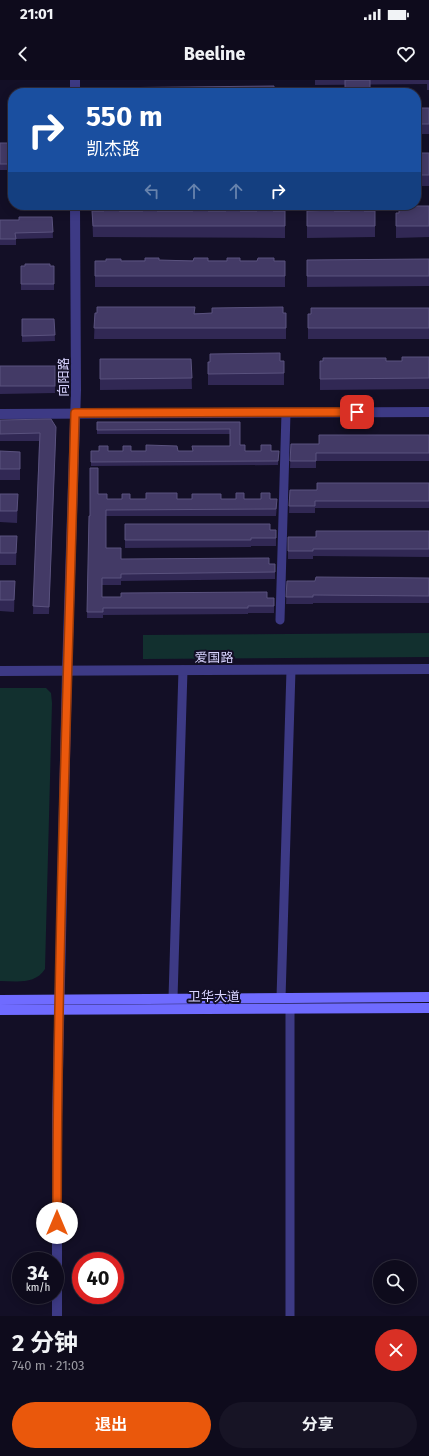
<!DOCTYPE html>
<html lang="zh">
<head>
<meta charset="utf-8">
<style>
  body { margin:0; font-family:"Fira Sans","Noto Sans SC",sans-serif; background:#171425; color:#f1f3f6; height:100vh; display:flex; flex-direction:column; font-size:15px; white-space:nowrap }
  * { box-sizing:border-box; margin:0 }
  p { font-size:13px; color:#9b9ba3 }
  .icon { flex:none; width:22px; height:22px; fill:none; stroke:currentColor; stroke-width:2; stroke-linecap:round; stroke-linejoin:round }
  .map { position:relative; height:1236px; overflow:hidden }
  .sheet { display:flex; flex-direction:column; background:#0e0b1c; flex:1 }
  .sheet>* { flex:none }
  .top-card { position:absolute; left:8px; top:8px; width:413px; height:122px; border-radius:16px; box-shadow:0 2px 10px #0003,0 0 0 1px #2e2b3b; background:#1a4fa0; color:#fff; overflow:hidden }
  .controls { position:absolute; left:373px; top:1180px; display:grid; gap:8px }
  .controls a { display:grid; place-items:center; width:44px; height:44px; border-radius:50%; background:#0e0b1c; box-shadow:0 2px 10px #0003,0 0 0 1px #2e2b3b; font-size:20px }
  .speed { position:absolute; left:12px; top:1172px; display:flex; gap:8px; font-size:20px; font-weight:700; text-align:center }
  .speed>* { display:grid; place-content:center; width:52px; height:52px; border-radius:50%; background:#0e0b1c; box-shadow:0 2px 10px #0003,0 0 0 1px #2e2b3b; line-height:1 }
  .speed small { font-size:10px; font-weight:400 }
  .speed .limit { border:6px solid #d22; background:#fff; color:#111 }
  .pin { position:absolute; display:grid; place-items:center; width:34px; height:34px; color:#fff; margin:-17px; border-radius:8px; box-shadow:0 2px 6px #0006 }
  .me { position:absolute; width:44px; margin:-22px; rotate:0deg; stroke-linejoin:round; filter:drop-shadow(0 0 3px #0008) }
  .turn { display:flex; align-items:center; gap:14px; height:84px; padding:0 12px; font-size:18px }
  .turn .icon { width:52px; height:52px; stroke-width:2.5 }
  .turn b { display:block; font-size:28px; line-height:34px }
  .lanes { display:flex; align-items:center; height:38px; padding:0 12px; background:#0003; justify-content:center; gap:20px; direction:ltr }
  .lanes .off { opacity:.35 }
  .round { display:grid; place-items:center; flex:none; width:42px; height:42px; border-radius:21px; background:#171425 }
  .overview { display:flex; align-items:center; justify-content:space-between; height:68px; padding:0 12px }
  h1 { font-size:24px; font-weight:700; line-height:30px }
  .action { display:flex; gap:8px; margin-top:auto; padding:8px 12px }
  .action a { flex:1; height:46px; border-radius:24px; background:#ea580c; color:#fff; font-size:16px; font-weight:700; line-height:46px; text-align:center }
  .action a+a { background:#171425; color:#f1f3f6 }
  .status { display:flex; justify-content:space-between; align-items:center; height:28px; padding:0 20px; background:#0e0b1c; direction:ltr }
  .status svg { height:11px; fill:currentColor }
  header { display:flex; justify-content:space-between; align-items:center; height:52px; padding:0 12px; background:#0e0b1c; font-size:18px; font-weight:700 }
  .map>svg:first-child { display:block }
  .green { fill:#12302f }
  .lines { fill:none; stroke-linecap:round; stroke-linejoin:round }
  .minor { stroke:#3d3a85; stroke-width:9 }
  .tertiary { stroke:#3d3a85; stroke-width:10 }
  .secondary { stroke:#6f6bff; stroke-width:10 }
  .wall { fill:#312854 }
  .building { fill:#433a66; stroke:#5a527e }
  .route-casing { stroke:#983908; stroke-width:10 }
  .route { stroke:#ea580c; stroke-width:7 }
  .labels { text-anchor:middle; dominant-baseline:central; stroke-width:4; stroke-linejoin:round; paint-order:stroke }
  .street-label { font-size:13px; fill:#d9d4ff; stroke:#130f26 }
</style>
</head>
<body>
<div class="status"><b>21:01</b><svg viewBox="0 0 49 12"><path d="M0 12V9h3v3zM5 12V6h3v6zM10 12V3h3v9zM15 12V0h3v12zM26 1h20v11H26zM47 4h2v5h-2z"/></svg></div>
<header><svg class="icon" aria-label="back" viewBox="0 0 24 24"><path d="M15 5l-7 7 7 7"/></svg>Beeline<svg class="icon" aria-label="heart" viewBox="0 0 24 24"><path d="M12 20l-8-8c-3-5 5-10 8-4 3-6 11-1 8 4z"/></svg></header>
<div class="map">
<svg width="429" height="1236" viewBox="0 0 429 1236">
  <rect width="100%" height="100%" fill="#130f26"/>
  <g class="green">
    <path d="M429 553V577L143 579V555Z"/>
    <path d="M0 608H46L51 613 52 623 45 889C35 905 16 901 0 901Z"/>
  </g>
  <g class="lines">
    <g class="minor">
      <path d="M280 540 286 333"/>
      <path d="M173 918 183 590"/>
      <path d="M281 918 291 590"/>
      <path d="M290 929V1236"/>
    </g>
    <g class="tertiary">
      <path d="M75 0V13"/>
      <path d="M0 334 429 332"/>
      <path d="M0 591 429 589"/>
      <path d="M57 1236V1035L67 591 76 310 75 125"/>
    </g>
    <g class="secondary">
      <path d="M0 920 429 917"/>
      <path d="M0 930 429 928"/>
    </g>
  </g>
  <g class="wall">
    <path d="M315 0H429V10H427V4L315 5Z"/>
    <rect x="416" y="28" width="13" height="26"/>
    <rect x="0" y="63" width="13" height="27"/>
    <rect x="416" y="73" width="13" height="33"/>
    <path d="M429 126V157L396 158V133H399Z"/>
    <path d="M92 131H285V158L93 157Z"/>
    <path d="M307 131H375V157L307 158Z"/>
    <path d="M52 137 53 158 16 159V165H0V140H19Z"/>
    <path d="M429 179V206L307 207V180Z"/>
    <path d="M159 180 285 181V207H95V181Z"/>
    <rect x="21" y="186" width="33" height="24"/>
    <path d="M429 228V259H308V234Z"/>
    <path d="M95 233H286V259H94Z"/>
    <path d="M22 239H54L55 261 22 262Z"/>
    <path d="M429 277V309L320 310V281H402Z"/>
    <path d="M100 279H191L192 309 100 310Z"/>
    <path d="M280 281H284V305H208V282Z"/>
    <path d="M0 286H55V313L0 314Z"/>
    <path d="M0 340 56 354 49 534H33L39 361H0Z"/>
    <path d="M97 342H240V365L245 371H279L278 385 91 386V371H192L230 366V354H97Z"/>
    <path d="M429 355V381H316V388H290L291 364H319Z"/>
    <path d="M0 371 20 372V400H0Z"/>
    <path d="M429 403V428H315V433H289L290 410H317Z"/>
    <path d="M0 414H18L17 443 0 442Z"/>
    <path d="M98 414 107 419H270L277 425 276 436H106V468L121 479 275 484V499L121 501V505H102V517L274 518V533H248V534L103 535V538H87L89 436H90Z"/>
    <path d="M125 444 276 450V466H251V467L125 468Z"/>
    <path d="M429 451V477L313 476V479H288V457H316Z"/>
    <path d="M0 456H17L16 485H0Z"/>
    <path d="M429 498V523H313V524H286L287 501H315Z"/>
    <path d="M0 501H15L14 532 0 531Z"/>
  </g>
  <g class="building">
    <rect x="345" y="0" width="25" height="13"/>
    <path d="M274 6V13H95V8Z"/>
    <rect x="416" y="28" width="13" height="16"/>
    <rect x="0" y="63" width="13" height="21"/>
    <rect x="416" y="73" width="13" height="22"/>
    <path d="M399 126H429V146H396V133H399Z"/>
    <path d="M157 128V131H193V129H208V131H226V129H240V131H257V129H273V131H285V146H93L92 131H104V129H119V131H143V129Z"/>
    <path d="M350 129H364V131H375V146H307V131L334 130V131H350Z"/>
    <path d="M19 137H52L53 152 15 153 16 159H0V140H19Z"/>
    <path d="M145 178H159V180L193 181 194 178H208V181H227V178H240V181H257L258 178H274V181H285V196H95V181H106V179H121V181H145Z"/>
    <path d="M429 179V196H307V180Z"/>
    <path d="M25 184H50V186H54V204H21V186H25Z"/>
    <path d="M97 227H195L194 234 212 233V228L283 227V233H286V248H94L95 233H97Z"/>
    <path d="M311 228H429V248H308V234H311Z"/>
    <path d="M22 239H54L55 255 22 256Z"/>
    <path d="M280 273V281H284V293L208 294V282H210V274Z"/>
    <path d="M402 277H429V298L320 299V281H323V278H386V281H402Z"/>
    <path d="M100 279H191L192 298 100 299Z"/>
    <rect x="0" y="286" width="55" height="20"/>
    <path d="M51 339 56 347 49 527 33 526 40 353 0 354V340Z"/>
    <path d="M97 342H240V365H245V371H261V365H271V371H279L278 381 91 382V371H99V366H108V371H123V366H131V371H146V365L177 366 178 371H193L192 366H230V349L97 350Z"/>
    <path d="M319 355H429V373H316V381H290L291 364H319Z"/>
    <path d="M0 371 20 372V389H0Z"/>
    <path d="M90 388H98V414H107V419H122V414H130V419H146V413H177V419H192V414H221V419H236V413H244V419H261V413H270V419H277L276 429 106 430V468H121V479L269 478V484H275V492L121 494V498H102V517H121V513L267 512V518H274V526H248V528H103V532H87L89 436H90Z"/>
    <path d="M317 403H429V421H315V426H289L290 410H317Z"/>
    <path d="M0 414H18L17 431H0Z"/>
    <path d="M125 444H270V450H276V458H251V460H125Z"/>
    <path d="M316 451H429V469H313V471H288V457H316Z"/>
    <path d="M0 456H17L16 473H0Z"/>
    <path d="M316 497 429 498V516L313 515V517H286L287 501H315Z"/>
    <path d="M0 501H15L14 520H0Z"/>
  </g>
  <g class="lines">
    <g class="route-casing">
      <path id="route" d="M57 1143C57 873 68 603 75 333L357 332"/>
    </g>
    <use href="#route" class="route"/>
  </g>
  <g class="labels">
    <g class="street-label">
      <text transform="translate(63 297) rotate(-90)">向阳路</text>
      <text x="214" y="577">爱国路</text>
      <text x="214" y="916">卫华大道</text>
    </g>
  </g>
</svg>
<div class="controls">
<a><svg class="icon" aria-label="search" viewBox="0 0 24 24"><circle cx="10" cy="10" r="6"/><path d="M15 15l6 6"/></svg></a>
</div>
<div class="speed"><div>34<small>km/h</small></div><div class="limit">40</div></div>
<div class="pin" style="left:357px;top:332px;background:#d93025"><svg class="icon" aria-label="arrive" viewBox="0 0 24 24"><path d="M6 21V4h12l-3 4 3 4H6"/></svg></div>
<svg class="me" style="left:57px;top:1143px" viewBox="-20 -20 40 40"><circle r="19" fill="#fff"/><path d="M0-13L10 11 0 6-10 11z" fill="#ea580c"/></svg>
<div class="top-card">
<div class="turn"><svg class="icon" aria-label="right" viewBox="0 0 24 24"><path d="M7 20v-9h11M14 6l5 5-5 5"/></svg><div><b>550 m</b>凯杰路</div></div>
<div class="lanes"><svg class="icon off" aria-label="left" viewBox="0 0 24 24"><path d="M17 20v-9H6M10 6l-5 5 5 5"/></svg><svg class="icon off" aria-label="ahead" viewBox="0 0 24 24"><path d="M12 20V5M6 11l6-6 6 6"/></svg><svg class="icon off" aria-label="ahead" viewBox="0 0 24 24"><path d="M12 20V5M6 11l6-6 6 6"/></svg><svg class="icon" aria-label="right" viewBox="0 0 24 24"><path d="M7 20v-9h11M14 6l5 5-5 5"/></svg></div>
</div>
</div>
<section class="sheet">
<div class="overview"><div><h1>2 分钟</h1><p>740 m · 21:03</p></div><a class="round" style="background:#d93025;color:#fff"><svg class="icon" aria-label="close" viewBox="0 0 24 24"><path d="M6 6l12 12M18 6L6 18"/></svg></a></div>
<div class="action"><a>退出</a><a>分享</a></div>
</section>
</body>
</html>
